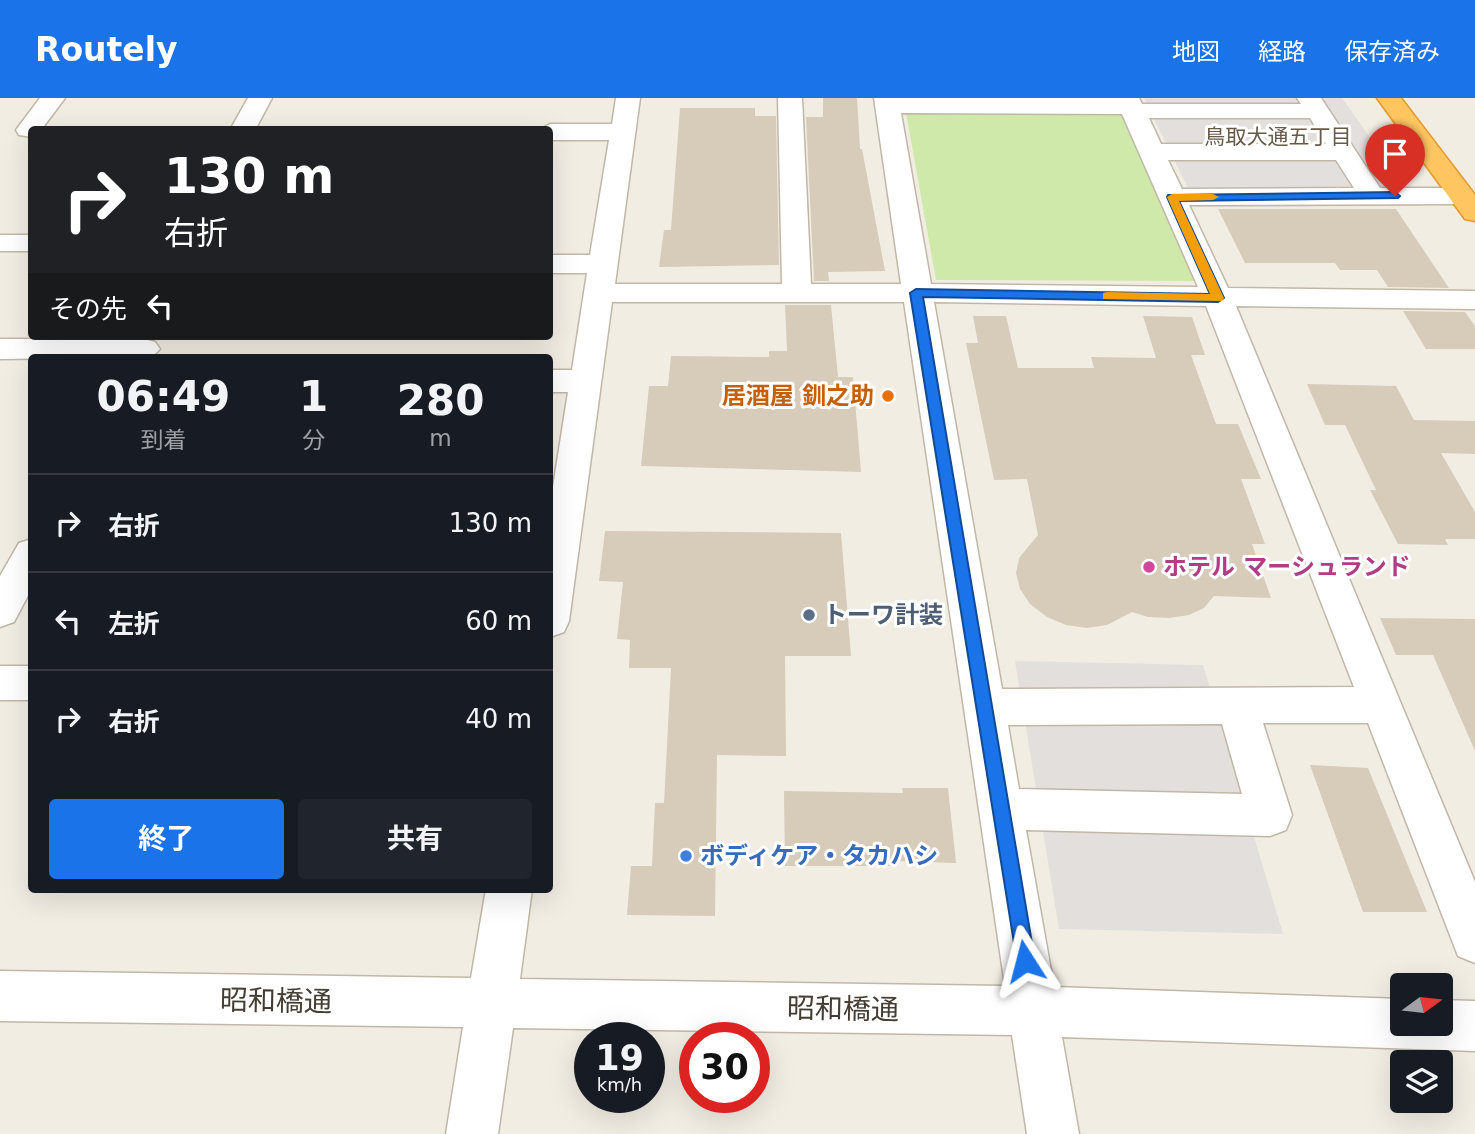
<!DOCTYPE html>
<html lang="ja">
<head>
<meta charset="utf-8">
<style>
  body { margin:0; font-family:"DejaVu Sans","Noto Sans JP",sans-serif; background:#20242c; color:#f1f3f6; height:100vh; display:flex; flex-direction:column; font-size:26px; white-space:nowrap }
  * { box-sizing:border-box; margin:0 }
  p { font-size:23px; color:#9ea1a6 }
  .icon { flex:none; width:38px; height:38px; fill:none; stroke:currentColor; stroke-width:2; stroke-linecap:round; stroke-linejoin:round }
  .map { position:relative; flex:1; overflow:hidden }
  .sheet { position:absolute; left:28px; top:256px; width:525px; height:539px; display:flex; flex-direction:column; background:#171b24; border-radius:7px; box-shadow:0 7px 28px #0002 }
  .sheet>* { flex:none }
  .guide { position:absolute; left:28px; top:28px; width:525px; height:214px; border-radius:7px; box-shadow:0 7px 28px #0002; background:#202124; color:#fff; overflow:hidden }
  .needle { width:46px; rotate:75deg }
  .fabs { position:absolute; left:1390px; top:875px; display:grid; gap:14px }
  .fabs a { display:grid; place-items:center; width:63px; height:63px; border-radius:7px; background:#171b24; box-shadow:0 7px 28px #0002; font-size:35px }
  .speed { position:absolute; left:574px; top:924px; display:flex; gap:14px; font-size:35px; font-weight:700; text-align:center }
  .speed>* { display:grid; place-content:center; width:91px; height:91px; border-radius:50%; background:#171b24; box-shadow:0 7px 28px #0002; line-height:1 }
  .speed small { font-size:18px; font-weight:400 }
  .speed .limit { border:10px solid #d22; background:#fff; color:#111 }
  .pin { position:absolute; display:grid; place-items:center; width:60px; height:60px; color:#fff; margin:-72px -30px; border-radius:50% 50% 50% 0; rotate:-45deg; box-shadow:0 0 7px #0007 }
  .pin .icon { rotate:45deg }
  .me { position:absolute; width:77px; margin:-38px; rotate:351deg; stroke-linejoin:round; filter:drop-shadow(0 0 5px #0008) }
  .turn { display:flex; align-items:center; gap:24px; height:147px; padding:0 21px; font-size:32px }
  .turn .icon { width:91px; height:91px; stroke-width:2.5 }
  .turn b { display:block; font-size:49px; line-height:60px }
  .then { display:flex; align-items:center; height:66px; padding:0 21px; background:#0003; gap:14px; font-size:26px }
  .eta { display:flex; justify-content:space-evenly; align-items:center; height:119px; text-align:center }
  .eta b { font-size:42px; font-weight:700; line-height:49px }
  .action { display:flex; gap:14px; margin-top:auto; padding:14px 21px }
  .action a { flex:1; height:80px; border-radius:7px; background:#1a73e8; color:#fff; font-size:28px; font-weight:700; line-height:80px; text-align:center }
  .action a+a { background:#20242c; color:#f1f3f6 }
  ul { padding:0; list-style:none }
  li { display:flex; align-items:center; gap:21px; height:98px; padding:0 21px; border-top:2px solid #363941 }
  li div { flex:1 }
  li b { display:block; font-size:26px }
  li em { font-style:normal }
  header { display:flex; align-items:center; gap:42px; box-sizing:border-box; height:98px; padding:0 35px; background:#1a73e8; color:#fff }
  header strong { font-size:33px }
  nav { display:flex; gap:38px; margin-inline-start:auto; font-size:24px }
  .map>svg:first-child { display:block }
  .green { fill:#cee9a9 }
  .parking { fill:#e2dfdc }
  .building { fill:#d7cbba }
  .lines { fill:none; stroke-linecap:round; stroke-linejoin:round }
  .minor-casing { stroke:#c1b7a8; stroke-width:3 }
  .highway-casing { stroke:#e49a2b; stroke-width:3 }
  .minor { fill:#fff; fill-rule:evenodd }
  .highway { fill:#ffc561; fill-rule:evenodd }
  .route { fill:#1a73e8; stroke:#114b97; stroke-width:2 }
  .slow { fill:#f59e0b }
  .food-dot { fill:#e8710a; stroke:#fff; stroke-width:2.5 }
  .hotel-dot { fill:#d1479c; stroke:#fff; stroke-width:2.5 }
  .service-dot { fill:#5c6f8a; stroke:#fff; stroke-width:2.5 }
  .shop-dot { fill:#3f7fe0; stroke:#fff; stroke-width:2.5 }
  .labels { text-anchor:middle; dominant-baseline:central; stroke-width:6; stroke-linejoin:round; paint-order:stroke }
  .far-neighbourhood-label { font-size:21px; fill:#675a49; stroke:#fff }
  .food-label { font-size:24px; font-weight:bold; fill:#c56008; stroke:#fff; text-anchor:end }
  .hotel-label { font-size:24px; font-weight:bold; fill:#b23c85; stroke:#fff; text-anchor:start }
  .service-label { font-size:24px; font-weight:bold; fill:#4e5e75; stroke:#fff; text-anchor:start }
  .shop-label { font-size:24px; font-weight:bold; fill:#366cbe; stroke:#fff; text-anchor:start }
  .near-street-label { font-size:28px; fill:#443d33; stroke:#fff }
</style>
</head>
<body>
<header>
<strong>Routely</strong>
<nav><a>地図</a><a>経路</a><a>保存済み</a></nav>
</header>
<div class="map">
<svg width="1475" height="1036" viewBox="0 0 1475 1036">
  <rect width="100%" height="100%" fill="#f2ede3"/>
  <path class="green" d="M906 15 1125 16 1196 183 936 182Z"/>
  <g class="parking">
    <path d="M1144 0H1342L1419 108 1197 109Z"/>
    <path d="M1015 563 1203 567 1283 836 1059 831Z"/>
  </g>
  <g class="building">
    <path d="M823 0H857L860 51H862L885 173 828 174 829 183H814L806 19H823Z"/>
    <path d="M680 10H755V18H776L779 167 659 169 664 132H671Z"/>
    <path d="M1218 111H1396L1449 190 1388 189 1377 172H1340L1335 165H1245Z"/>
    <path d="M785 207H831L838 279H853L861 374 641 368 649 288H668L671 258 769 259V253H787Z"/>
    <path d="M1403 213 1465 214 1475 228V251H1426Z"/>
    <path d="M973 218H1006L1018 270H1094L1091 259 1156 260 1143 218 1192 219 1205 257H1191L1216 326H1238L1261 381H1241L1265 446H1252L1271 500 1214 498 1204 510 1189 517 1169 520 1148 519 1132 514 1107 527 1087 530 1066 527 1047 519 1030 506 1020 491 1016 475 1019 460 1038 437 1027 381 994 382 966 245H978Z"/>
    <path d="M1307 286 1396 288 1414 322 1475 323V356L1441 355 1475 414V441H1445L1448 447 1398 446 1370 392H1376L1345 327H1325Z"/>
    <path d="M605 433 841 435 851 558H785L786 658 717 657 715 818 627 817 631 768H652L655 705H664L671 570H629L630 542 617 541 623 484 599 483Z"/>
    <path d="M1380 520 1475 521V653L1433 557H1396Z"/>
    <path d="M1310 667 1368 670 1427 814H1363Z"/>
    <path d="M902 690H948L956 765 897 763 898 768H785L784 693 903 695Z"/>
  </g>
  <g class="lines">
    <g class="minor-casing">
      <g id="minor">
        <path d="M40 0H65L41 32H32V39L19 37 16 32Z"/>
        <path d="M248 0H272L255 32H230Z"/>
        <path d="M616 0H640L615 186H782L778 0H802L811 186H901L874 0H1139L1142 6H1301L1297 0H1321L1380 90H1462L1471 92 1475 99 1471 104 1462 106 1189 107 1228 190 1475 193V211L1236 208 1475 784V865L1458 858 1368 625H1263L1292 717 1286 732 1270 738 1026 732 1054 889 1402 901V926H1440V902L1475 903V953L1062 939 1079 1036H1027L1012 937 513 930 498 1036H446L463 929 0 923V873L471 880 486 791H532L520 881 1005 888 904 204H612L569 523 564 534 550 539V408L568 294H550V272H572L587 175H550V157H590L609 42H550V32H539L550 26H612ZM901 15 1122 16 1198 189 931 186ZM1149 20H1310L1326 46H1161ZM1168 62H1336L1354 90 1182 91ZM934 204 1206 208 1354 589 1002 591ZM1222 626 1242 696 1019 691 1008 627Z"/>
        <rect x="0" y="137" width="32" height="16"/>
        <path d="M0 241H144L155 244 160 251 152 259 0 261Z"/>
        <path d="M32 441V490L14 524 0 529V478L19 445Z"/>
        <rect x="0" y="568" width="32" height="34"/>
      </g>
    </g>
    <g class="highway-casing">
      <path id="highway" d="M1377 0H1401L1475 97V123L1465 121Z"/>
    </g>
    <use href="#minor" class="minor"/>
    <use href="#highway" class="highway"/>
  </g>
  <path class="route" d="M1395 94 1400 98 1398 100 1179 103 1224 200 1218 204 923 199 1035 863 1032 870 1025 873 1018 870 910 195 916 191 1210 196 1167 99 1168 97Z"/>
  <path class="slow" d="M1172 96H1213L1219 99 1213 102 1179 103 1224 200 1222 203 1103 201V195L1107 194 1210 196 1167 99Z"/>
  <circle class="food-dot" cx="888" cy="298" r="7"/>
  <circle class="hotel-dot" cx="1149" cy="469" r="7"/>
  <circle class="service-dot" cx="809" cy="517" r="7"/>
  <circle class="shop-dot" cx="686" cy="758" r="7"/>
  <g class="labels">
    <g class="far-neighbourhood-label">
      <text x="1278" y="39">鳥取大通五丁目</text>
    </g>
    <g class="food-label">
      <text x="874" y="298">居酒屋 釧之助</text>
    </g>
    <g class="hotel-label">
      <text x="1163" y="469">ホテル マーシュランド</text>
    </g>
    <g class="service-label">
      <text x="823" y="517">トーワ計装</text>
    </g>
    <g class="shop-label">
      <text x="700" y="758">ボディケア・タカハシ</text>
    </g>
    <g class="near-street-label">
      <text transform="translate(276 903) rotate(1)">昭和橋通</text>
      <text transform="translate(843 911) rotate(1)">昭和橋通</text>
    </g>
  </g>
</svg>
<div class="fabs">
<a><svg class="needle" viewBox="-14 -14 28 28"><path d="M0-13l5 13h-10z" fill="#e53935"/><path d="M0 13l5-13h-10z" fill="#9ea1a6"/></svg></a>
<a><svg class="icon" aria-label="layers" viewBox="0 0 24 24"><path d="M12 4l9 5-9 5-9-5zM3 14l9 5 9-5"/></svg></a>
</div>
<div class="speed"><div>19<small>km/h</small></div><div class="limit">30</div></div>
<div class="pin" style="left:1395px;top:98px;background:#d93025"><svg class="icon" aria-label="arrive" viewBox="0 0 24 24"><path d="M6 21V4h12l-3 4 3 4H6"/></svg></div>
<svg class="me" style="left:1025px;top:863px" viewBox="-20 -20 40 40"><path d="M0-17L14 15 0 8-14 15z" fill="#1a73e8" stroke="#fff" stroke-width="4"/></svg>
<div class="guide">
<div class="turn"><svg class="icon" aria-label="right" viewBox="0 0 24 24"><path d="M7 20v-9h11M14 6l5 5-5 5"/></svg><div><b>130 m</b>右折</div></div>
<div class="then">その先<svg class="icon" aria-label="left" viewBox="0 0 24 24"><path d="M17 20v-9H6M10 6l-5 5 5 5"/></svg></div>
</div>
<section class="sheet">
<div class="eta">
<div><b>06:49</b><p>到着</p></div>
<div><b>1</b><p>分</p></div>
<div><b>280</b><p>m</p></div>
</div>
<ul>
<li><svg class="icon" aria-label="right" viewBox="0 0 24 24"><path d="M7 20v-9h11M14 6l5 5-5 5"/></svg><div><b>右折</b></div><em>130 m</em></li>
<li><svg class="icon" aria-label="left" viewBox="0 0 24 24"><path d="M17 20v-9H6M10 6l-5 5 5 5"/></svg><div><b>左折</b></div><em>60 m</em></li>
<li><svg class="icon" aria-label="right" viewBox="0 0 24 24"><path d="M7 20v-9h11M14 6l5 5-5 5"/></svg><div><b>右折</b></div><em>40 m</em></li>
</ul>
<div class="action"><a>終了</a><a>共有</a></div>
</section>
</div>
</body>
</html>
